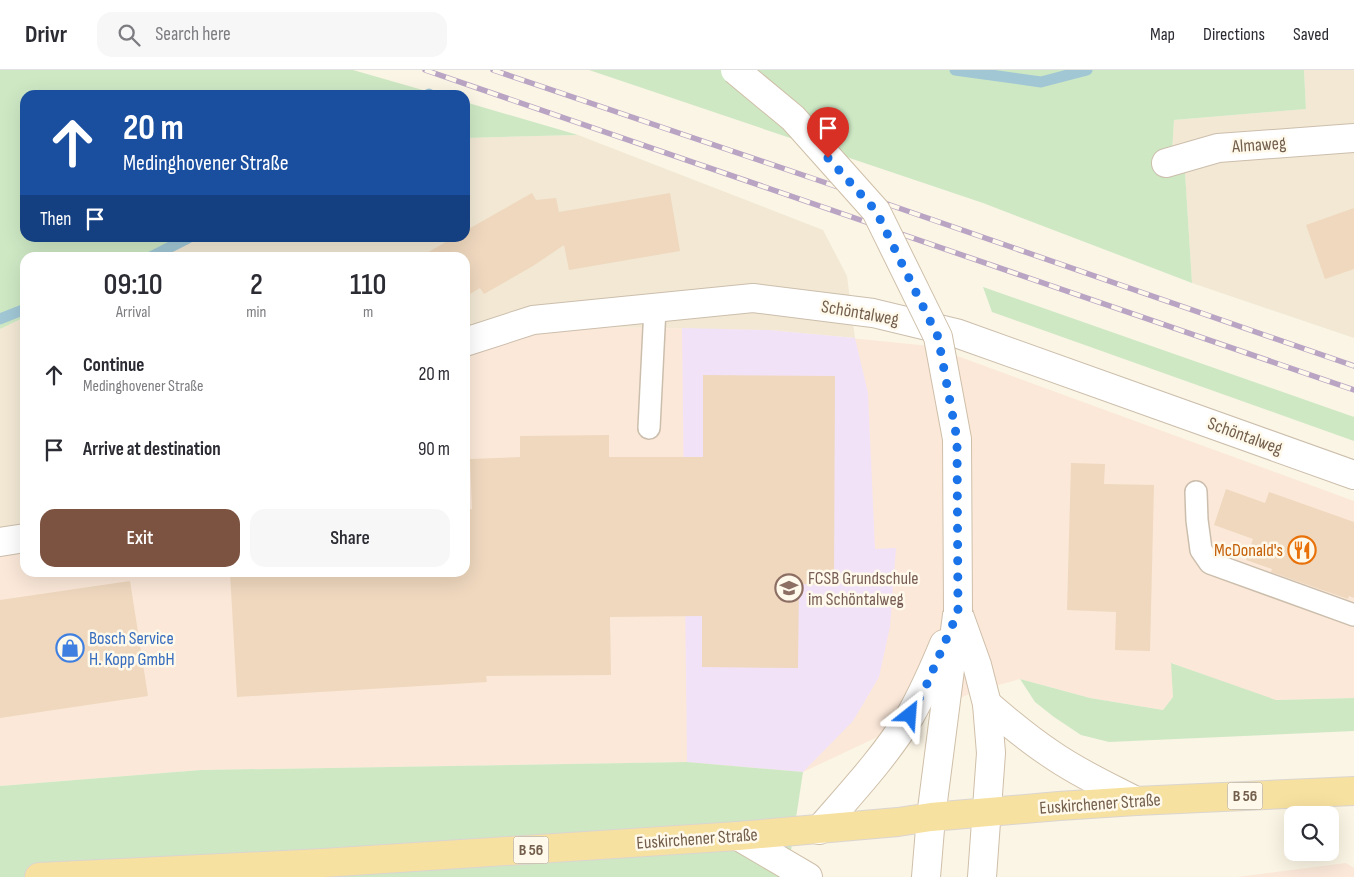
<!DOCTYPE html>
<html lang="en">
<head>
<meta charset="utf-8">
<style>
  body { margin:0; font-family:"Sofia Sans Condensed",sans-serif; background:#f7f7f7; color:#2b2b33; height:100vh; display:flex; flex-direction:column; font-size:19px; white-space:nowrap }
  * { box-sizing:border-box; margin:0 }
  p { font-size:16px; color:#7c7c81 }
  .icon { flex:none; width:28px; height:28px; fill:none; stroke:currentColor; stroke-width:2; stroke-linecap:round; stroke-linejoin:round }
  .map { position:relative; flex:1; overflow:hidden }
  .panel { position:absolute; left:20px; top:182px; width:450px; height:325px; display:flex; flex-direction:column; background:#fff; border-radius:15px; box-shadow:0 5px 20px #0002 }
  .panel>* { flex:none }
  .banner { position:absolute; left:20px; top:20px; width:450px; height:152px; border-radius:15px; box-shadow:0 5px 20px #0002; background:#1a4fa0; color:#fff; overflow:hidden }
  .controls { position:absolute; left:1284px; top:736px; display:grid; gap:10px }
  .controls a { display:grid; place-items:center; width:55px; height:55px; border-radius:10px; background:#fff; box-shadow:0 5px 20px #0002; font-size:25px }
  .pin { position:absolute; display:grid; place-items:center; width:42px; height:42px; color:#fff; margin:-51px -21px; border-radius:50% 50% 50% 0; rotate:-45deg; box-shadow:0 0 5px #0007 }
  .pin .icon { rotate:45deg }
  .me { position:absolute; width:55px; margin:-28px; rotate:28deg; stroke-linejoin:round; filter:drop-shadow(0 0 4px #0008) }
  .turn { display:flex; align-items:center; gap:18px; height:105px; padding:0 20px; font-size:22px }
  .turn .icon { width:65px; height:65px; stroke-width:2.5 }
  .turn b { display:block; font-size:35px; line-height:42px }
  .then { display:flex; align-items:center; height:48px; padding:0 20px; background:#0003; gap:10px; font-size:19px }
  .eta { display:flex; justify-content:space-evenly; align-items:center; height:85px; text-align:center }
  .eta b { font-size:30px; font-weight:600; line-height:35px }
  .button { display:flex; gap:10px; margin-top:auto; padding:10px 20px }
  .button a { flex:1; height:58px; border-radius:15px; background:#7c5240; color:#fff; font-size:20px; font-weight:600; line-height:58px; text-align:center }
  .button a+a { background:#f7f7f7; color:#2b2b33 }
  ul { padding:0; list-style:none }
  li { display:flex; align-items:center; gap:15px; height:75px; padding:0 20px }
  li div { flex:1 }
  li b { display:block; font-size:19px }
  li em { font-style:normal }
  header { display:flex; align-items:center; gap:30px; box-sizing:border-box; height:70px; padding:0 25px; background:#fff; border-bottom:1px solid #e1e1e2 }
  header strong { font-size:24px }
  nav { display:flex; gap:28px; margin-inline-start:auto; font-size:18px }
  .search { width:350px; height:45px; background:#f7f7f7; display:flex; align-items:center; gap:12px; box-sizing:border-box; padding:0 18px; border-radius:15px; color:#7c7c81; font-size:19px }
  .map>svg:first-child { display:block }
  .residential { fill:#f2e8d4 }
  .commercial { fill:#fbe8d9 }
  .education { fill:#f2e2f7 }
  .green { fill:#cee8c4 }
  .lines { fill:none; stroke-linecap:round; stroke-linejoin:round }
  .stream { stroke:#a1c7d5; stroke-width:11 }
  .building { fill:#efd8be }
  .lane-casing { stroke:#ccbeac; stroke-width:24 }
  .street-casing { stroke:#ccbeac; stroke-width:30 }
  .secondary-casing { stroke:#cfbfa9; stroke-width:30 }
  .primary-casing { stroke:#dbd5d0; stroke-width:30 }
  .lane { stroke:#fff; stroke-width:21 }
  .street { stroke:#fff; stroke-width:28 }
  .secondary { stroke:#fff; stroke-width:28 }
  .primary { stroke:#f7e1a0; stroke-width:28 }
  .rail-casing { stroke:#b9a4c4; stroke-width:5.5 }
  .rail { stroke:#fef9eb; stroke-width:4; stroke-dasharray:11; stroke-linecap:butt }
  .secondary-bridge-casing { stroke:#cfbfa9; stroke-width:30; stroke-linecap:butt }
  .secondary-bridge { stroke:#fff; stroke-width:28 }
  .route { stroke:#1a73e8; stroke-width:9; stroke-dasharray:0 16.2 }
  .labels { text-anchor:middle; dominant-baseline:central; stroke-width:5; stroke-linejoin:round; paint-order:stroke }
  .shield { fill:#fef9eb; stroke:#9d8c7b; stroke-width:1 }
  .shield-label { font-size:16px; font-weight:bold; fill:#735e4b }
  .street-label { font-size:18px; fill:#735e4b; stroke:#fef9eb }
  .food-label { font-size:18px; fill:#c56008; stroke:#fef9eb; text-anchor:end }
  .education-label { font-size:18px; fill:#785e54; stroke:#fef9eb; text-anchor:start }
  .shop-label { font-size:18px; fill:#366cbe; stroke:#fef9eb; text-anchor:start }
</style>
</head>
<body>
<header>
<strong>Drivr</strong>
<div class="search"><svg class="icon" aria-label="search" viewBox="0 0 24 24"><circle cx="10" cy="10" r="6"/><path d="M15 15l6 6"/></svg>Search here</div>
<nav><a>Map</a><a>Directions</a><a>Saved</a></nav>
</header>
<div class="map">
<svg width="1354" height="807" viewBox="0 0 1354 807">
  <rect width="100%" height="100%" fill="#fbf5e5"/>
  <g class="residential">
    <path d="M1304 0H1354V268L1192 213 1185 102 1172 83 1174 50 1306 39Z"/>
    <path d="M578 65 823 160 847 206 855 268 769 260 536 256 465 282V188H153L196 168H465V68Z"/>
    <path d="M25 247V480L0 484V259Z"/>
  </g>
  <g class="commercial">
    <path d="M536 256 769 260 930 276 1354 431V628L1271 630 1172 593 1173 627 1163 640 1090 628 1020 609 971 623 803 702 687 692 201 700 0 716V484L25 480V502H465V282Z"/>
    <path d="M1346 793 1354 798V807H1237Z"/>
  </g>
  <path class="education" d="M682 258 769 260 855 268 868 323 875 479 896 478 890 557 879 607 853 651 803 702 687 692Z"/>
  <g class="green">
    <path d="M0 0H353L440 25H25V168H196L153 187 25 188V247L0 259Z"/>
    <path d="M589 0H1304L1306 39 1174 50 1172 83 1185 102 1192 213 983 133Z"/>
    <path d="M465 32 578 65 465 68Z"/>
    <path d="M983 217 1354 347V371L992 242Z"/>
    <path d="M1171 593 1276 630 1354 628V661L1109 672 1081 665 1054 647 1035 632 1020 609 1090 628 1163 640 1173 627Z"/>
    <path d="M687 692 803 702 787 807H0V716L201 700Z"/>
  </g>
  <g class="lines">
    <g class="stream">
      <path d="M955 0 1041 12 1087 0"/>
      <path d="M428 25 429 24"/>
      <path d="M149 188 188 168"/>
      <path d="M0 249 25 239"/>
    </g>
  </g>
  <g class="building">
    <path d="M532 123 536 130 556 128 559 142 670 123 680 181 569 200 564 175 533 196 484 224 480 218 465 227V188H418L453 168H465V161Z"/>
    <path d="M1354 138V199L1325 209 1306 155Z"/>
    <path d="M703 305 835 306 834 515 799 514 798 598 702 597V546L610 547 611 605 486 606 487 612 237 627 230 502H465V440L472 439 470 389 520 387V366L609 365V387H703Z"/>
    <path d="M1071 393 1105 394 1104 414 1154 415 1150 581 1115 580 1116 542 1067 540Z"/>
    <path d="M1226 419 1265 433 1269 422 1354 452V528L1349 526 1348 529 1271 502 1272 499 1246 490 1253 469 1214 455Z"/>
    <path d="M130 511 148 626 0 648V530Z"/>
  </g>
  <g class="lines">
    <g class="lane-casing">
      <g id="lane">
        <path d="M649 358 655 238"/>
        <path d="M1196 422 1197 450 1201 480 1210 493 1354 545"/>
      </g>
    </g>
    <g class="street-casing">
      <g id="street">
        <path d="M1166 93 1218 78 1354 68"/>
        <path d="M465 272 533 250 753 228 873 243 956 263 1354 405"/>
        <path d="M0 472 25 468"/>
      </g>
    </g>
    <g class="secondary-casing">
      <g id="secondary">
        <path d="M958 542 977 595 987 634 991 683 982 807"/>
        <path d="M987 634C1008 652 1028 669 1051 684 1078 703 1107 716 1136 731"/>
        <path d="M819 760C851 723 884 688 910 646 923 623 934 598 944 574"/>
        <path d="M738 766 808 807"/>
        <path d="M926 807 931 747 957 545"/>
      </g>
    </g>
    <g class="primary-casing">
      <path id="primary" d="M39 807 323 793 738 766 898 752 931 747 1059 736 1136 731 1354 721"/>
    </g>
    <use href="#lane" class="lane"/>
    <use href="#street" class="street"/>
    <use href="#secondary" class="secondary"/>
    <use href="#primary" class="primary"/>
    <g class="rail-casing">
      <g id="rail">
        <path d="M425 0 1354 320"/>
        <path d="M493 0 841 118 1354 296"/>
      </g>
    </g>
    <use href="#rail" class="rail"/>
    <g class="secondary-bridge-casing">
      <path id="secondary-bridge" d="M735 0 793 48 876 141 938 267 957 369 958 542"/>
    </g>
    <use href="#secondary-bridge" class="secondary-bridge"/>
  </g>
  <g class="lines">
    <path class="route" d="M828 88 876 141 938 267 957 369 958 542 926 616 910 645"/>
  </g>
  <defs>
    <g id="restaurant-ring" transform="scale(1.4375)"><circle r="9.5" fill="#fef9eb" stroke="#e8710a" stroke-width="1.5"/><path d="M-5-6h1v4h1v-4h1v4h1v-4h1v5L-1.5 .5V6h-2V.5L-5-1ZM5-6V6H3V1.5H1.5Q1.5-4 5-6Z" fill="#e8710a"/></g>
    <g id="school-ring" transform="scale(1.4375)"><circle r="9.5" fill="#fef9eb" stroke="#8d6e63" stroke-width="1.5"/><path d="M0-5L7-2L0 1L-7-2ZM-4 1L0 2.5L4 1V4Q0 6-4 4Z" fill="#8d6e63"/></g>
    <g id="shop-ring" transform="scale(1.4375)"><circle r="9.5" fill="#fef9eb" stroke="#3f7fe0" stroke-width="1.5"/><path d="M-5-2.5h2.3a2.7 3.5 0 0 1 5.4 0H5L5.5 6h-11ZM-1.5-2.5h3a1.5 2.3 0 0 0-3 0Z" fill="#3f7fe0"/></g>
  </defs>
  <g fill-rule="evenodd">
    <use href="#restaurant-ring" x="1302" y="480"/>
    <use href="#school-ring" x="789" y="518"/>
    <use href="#shop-ring" x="70" y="578"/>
  </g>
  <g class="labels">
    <g class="shield">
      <rect x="1227.5" y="712.5" width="35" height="27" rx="4"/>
      <rect x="513.5" y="766.5" width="35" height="27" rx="4"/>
    </g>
    <g class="shield-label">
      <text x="1245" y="726">B 56</text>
      <text x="531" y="780">B 56</text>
    </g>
    <g class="street-label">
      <text transform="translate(1259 75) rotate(-4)">Almaweg</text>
      <text transform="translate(860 243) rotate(10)">Schöntalweg</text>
      <text transform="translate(1245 366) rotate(20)">Schöntalweg</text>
      <text transform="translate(1100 734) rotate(-4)">Euskirchener Straße</text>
      <text transform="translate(697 769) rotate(-4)">Euskirchener Straße</text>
    </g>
    <g class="food-label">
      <text x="1283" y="480">McDonald's</text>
    </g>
    <g class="education-label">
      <text x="808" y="508">FCSB Grundschule<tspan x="808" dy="21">im Schöntalweg</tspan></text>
    </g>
    <g class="shop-label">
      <text x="89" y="568">Bosch Service<tspan x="89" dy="21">H. Kopp GmbH</tspan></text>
    </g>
  </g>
</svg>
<div class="controls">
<a><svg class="icon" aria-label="search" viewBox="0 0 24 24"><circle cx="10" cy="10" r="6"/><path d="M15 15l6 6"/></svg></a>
</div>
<div class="pin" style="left:828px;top:88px;background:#d93025"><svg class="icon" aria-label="arrive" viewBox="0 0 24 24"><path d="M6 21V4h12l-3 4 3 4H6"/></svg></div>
<svg class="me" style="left:910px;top:645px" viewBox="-20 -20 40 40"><path d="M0-17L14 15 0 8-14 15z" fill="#1a73e8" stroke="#fff" stroke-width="4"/></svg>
<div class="banner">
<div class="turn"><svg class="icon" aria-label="ahead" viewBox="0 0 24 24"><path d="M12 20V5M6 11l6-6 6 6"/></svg><div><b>20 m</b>Medinghovener Straße</div></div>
<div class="then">Then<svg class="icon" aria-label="arrive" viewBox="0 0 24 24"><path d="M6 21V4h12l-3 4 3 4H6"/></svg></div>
</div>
<section class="panel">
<div class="eta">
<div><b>09:10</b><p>Arrival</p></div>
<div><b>2</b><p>min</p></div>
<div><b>110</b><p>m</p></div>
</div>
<ul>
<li><svg class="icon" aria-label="ahead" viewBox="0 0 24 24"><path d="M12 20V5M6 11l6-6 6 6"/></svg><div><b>Continue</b><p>Medinghovener Straße</p></div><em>20 m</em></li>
<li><svg class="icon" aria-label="arrive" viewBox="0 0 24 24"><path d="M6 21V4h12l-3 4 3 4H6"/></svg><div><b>Arrive at destination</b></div><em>90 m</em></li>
</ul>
<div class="button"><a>Exit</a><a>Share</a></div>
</section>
</div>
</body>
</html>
